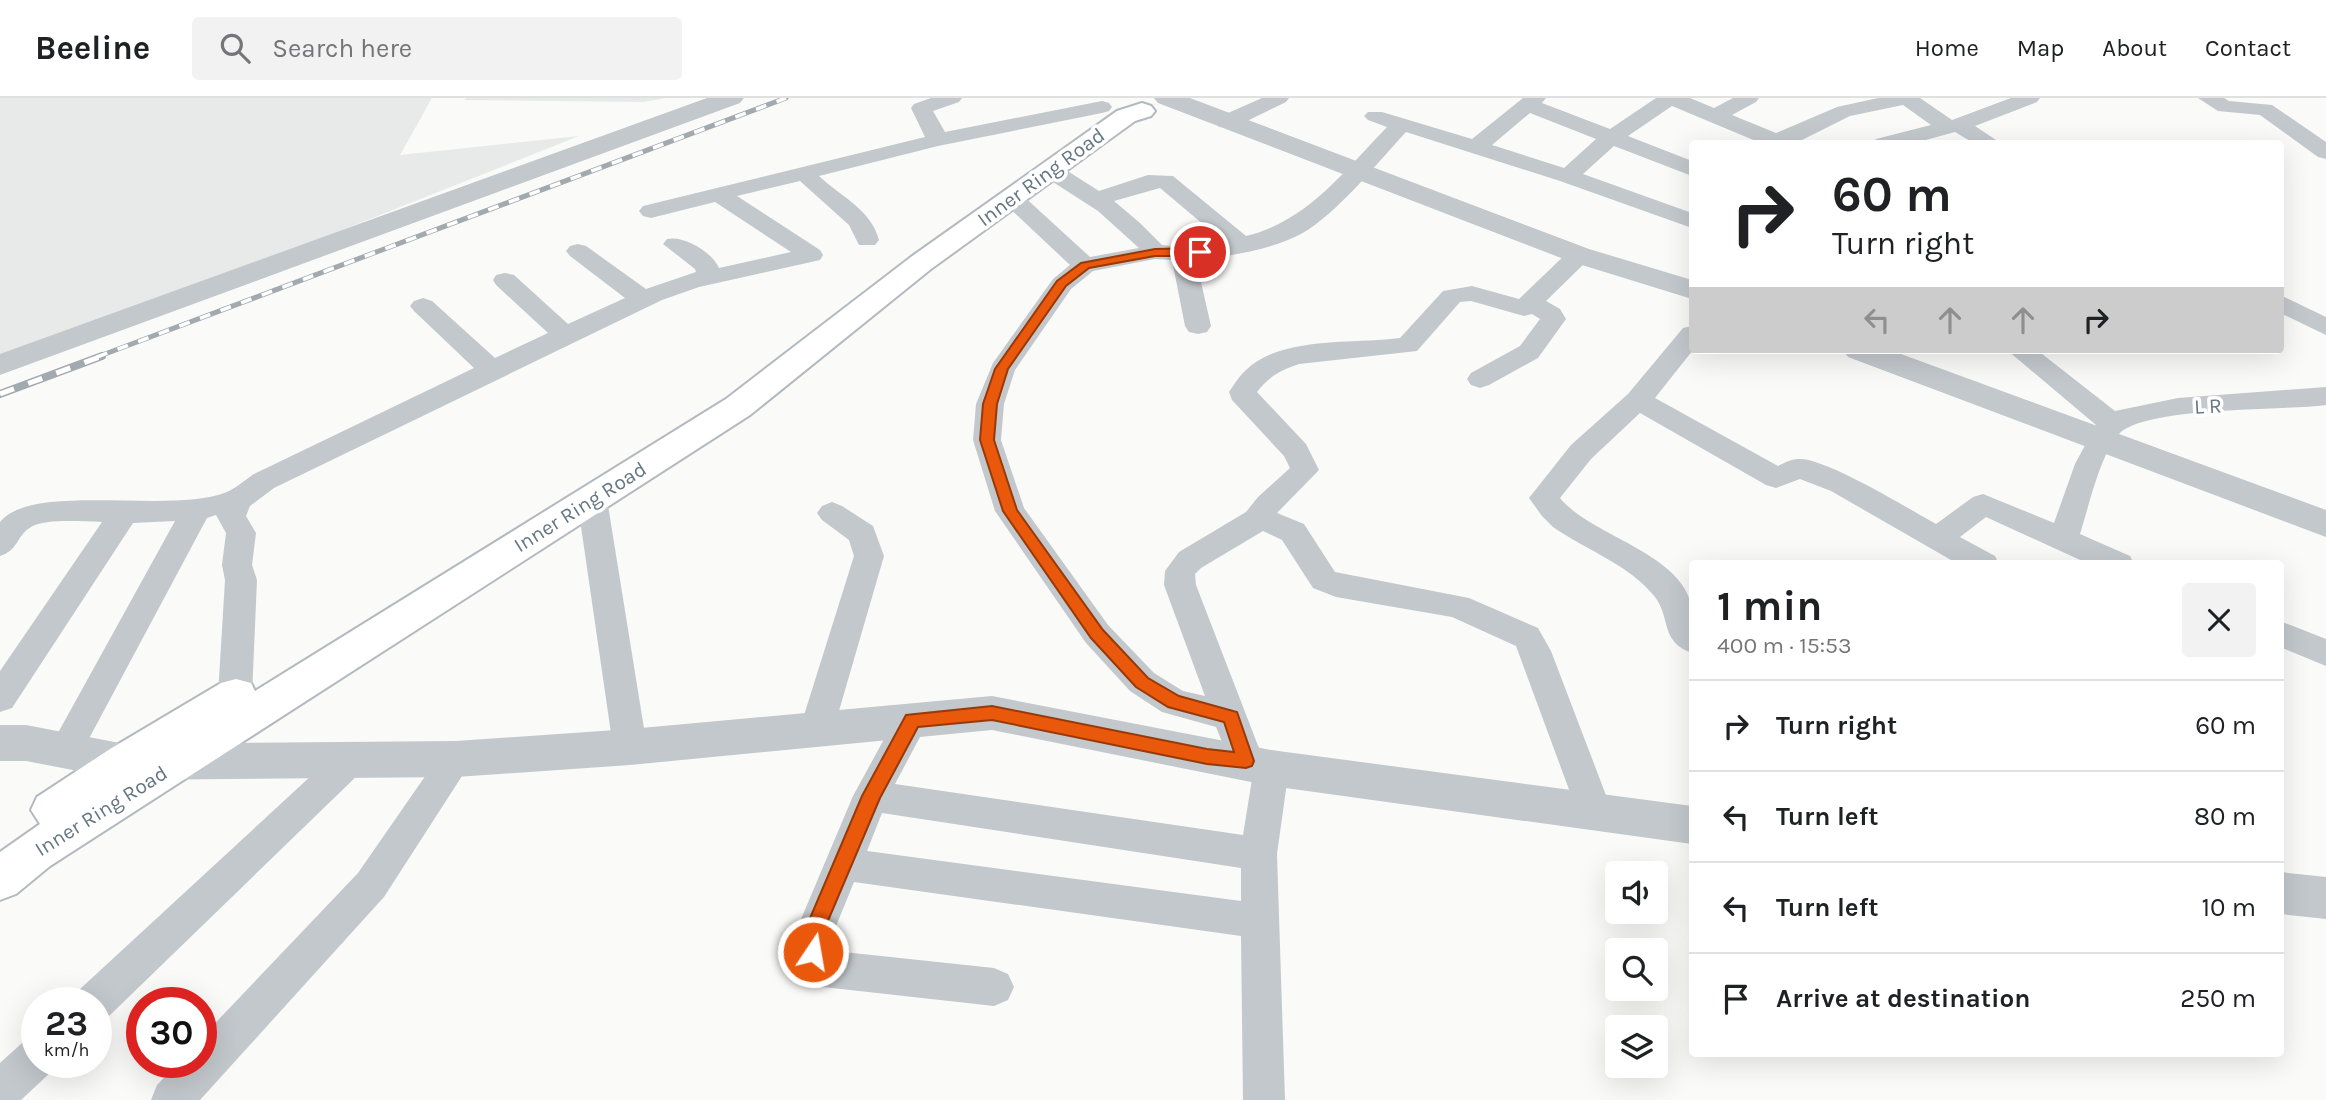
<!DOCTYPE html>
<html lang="en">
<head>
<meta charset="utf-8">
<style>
  body { margin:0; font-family:Karla,sans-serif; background:#f2f2f2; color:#202124; height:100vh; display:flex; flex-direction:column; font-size:26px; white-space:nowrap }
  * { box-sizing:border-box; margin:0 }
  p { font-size:23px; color:#757577 }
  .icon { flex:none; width:38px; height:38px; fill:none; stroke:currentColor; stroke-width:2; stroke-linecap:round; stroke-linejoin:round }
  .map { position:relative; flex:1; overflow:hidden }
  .side { position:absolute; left:1689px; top:462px; width:595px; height:497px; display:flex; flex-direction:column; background:#fff; border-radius:7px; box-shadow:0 7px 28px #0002 }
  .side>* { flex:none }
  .top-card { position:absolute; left:1689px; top:42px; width:595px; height:214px; border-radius:7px; box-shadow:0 7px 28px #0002; background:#fff; color:#202124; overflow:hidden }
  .controls { position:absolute; left:1605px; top:763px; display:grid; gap:14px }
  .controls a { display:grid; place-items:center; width:63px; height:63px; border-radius:7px; background:#fff; box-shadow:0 7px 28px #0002; font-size:35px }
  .speed { position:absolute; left:21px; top:889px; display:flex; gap:14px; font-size:35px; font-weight:700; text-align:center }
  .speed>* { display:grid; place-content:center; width:91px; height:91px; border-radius:50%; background:#fff; box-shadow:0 7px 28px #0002; line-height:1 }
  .speed small { font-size:18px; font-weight:400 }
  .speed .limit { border:10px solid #d22; background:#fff; color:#111 }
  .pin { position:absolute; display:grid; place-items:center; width:60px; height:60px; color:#fff; margin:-30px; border:4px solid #fff; border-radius:50%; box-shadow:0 2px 7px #0007 }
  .me { position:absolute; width:77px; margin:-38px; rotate:12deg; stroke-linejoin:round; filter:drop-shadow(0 0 5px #0008) }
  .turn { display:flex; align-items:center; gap:24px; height:147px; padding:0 28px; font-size:32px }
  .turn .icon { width:91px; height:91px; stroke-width:2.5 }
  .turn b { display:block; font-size:49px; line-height:60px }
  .lanes { display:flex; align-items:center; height:66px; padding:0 28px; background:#0003; justify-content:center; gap:35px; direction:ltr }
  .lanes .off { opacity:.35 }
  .round { display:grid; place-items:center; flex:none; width:74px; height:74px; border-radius:7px; background:#f2f2f2 }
  .head { display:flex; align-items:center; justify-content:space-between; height:119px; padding:0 28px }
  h1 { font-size:42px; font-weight:700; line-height:52px }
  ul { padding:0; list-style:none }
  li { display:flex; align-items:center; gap:21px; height:91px; padding:0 28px; border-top:2px solid #e0e0e0 }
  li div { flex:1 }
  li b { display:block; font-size:26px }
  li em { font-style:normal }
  header { display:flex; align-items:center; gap:42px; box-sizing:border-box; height:98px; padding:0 35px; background:#fff; border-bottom:2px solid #e0e0e0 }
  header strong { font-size:33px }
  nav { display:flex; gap:38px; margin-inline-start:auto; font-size:24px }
  .search { width:490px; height:63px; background:#f2f2f2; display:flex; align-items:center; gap:18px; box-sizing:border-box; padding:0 24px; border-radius:7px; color:#757577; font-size:26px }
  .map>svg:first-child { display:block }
  .built { fill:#e8e9e9 }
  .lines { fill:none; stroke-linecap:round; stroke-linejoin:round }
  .secondary-casing { stroke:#b3babf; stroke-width:4 }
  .minor { fill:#c3c8cc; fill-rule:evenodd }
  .tertiary { fill:#c3c8cc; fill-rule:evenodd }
  .secondary { fill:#fff; fill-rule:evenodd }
  .rail-far1-casing { stroke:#a2aab0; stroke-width:5 }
  .rail-casing { stroke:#a2aab0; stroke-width:8 }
  .rail-far1 { stroke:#fff; stroke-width:3.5; stroke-dasharray:11; stroke-linecap:butt }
  .rail { stroke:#fff; stroke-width:5; stroke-dasharray:15; stroke-linecap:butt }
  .route { fill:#ea580c; stroke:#983908; stroke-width:2 }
  .labels { text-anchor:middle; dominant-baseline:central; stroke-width:7; stroke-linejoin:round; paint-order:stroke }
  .street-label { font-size:21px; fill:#657683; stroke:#fff }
</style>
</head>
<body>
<header>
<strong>Beeline</strong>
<div class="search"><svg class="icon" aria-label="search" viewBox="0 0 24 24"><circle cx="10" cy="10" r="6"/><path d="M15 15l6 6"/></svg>Search here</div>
<nav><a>Home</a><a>Map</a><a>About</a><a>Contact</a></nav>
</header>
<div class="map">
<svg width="2326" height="1002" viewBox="0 0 2326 1002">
  <rect width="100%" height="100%" fill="#fafaf8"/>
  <g class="built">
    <path d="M0 0H432L400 57 579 38 0 268Z"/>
    <path d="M466 0H666L644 4 464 2Z"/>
  </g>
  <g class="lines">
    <g class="secondary-casing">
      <path id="secondary" d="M1142 5 1151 8 1155 13 1151 18 1135 23 931 171 750 317 50 768 16 796 0 802V754L40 726 31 712 37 699 110 651 221 585 236 581 251 585 255 593 726 301 911 159 1117 13Z"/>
    </g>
    <g class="minor">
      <path d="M931 0H962L959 4 933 13 945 34 1102 3 1109 5 1112 9 1109 13 1102 15 938 48 819 78C841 99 871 111 879 142L875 147H859L849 127 800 83 737 98 820 152 823 157 820 162 699 189 662 202 274 390 250 408 246 418 256 435 252 467 257 482 252 597 247 607 235 610 223 607 218 597 225 482 222 467 226 435 216 417 207 420 77 663 65 667 53 663 48 653 175 423 133 425 12 610 0 614V573L102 424C85 424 46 420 31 429 16 438 19 452 0 458V424C33 383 171 417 227 394 236 390 245 382 254 376L474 270 414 213 410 208 414 203 423 200 432 203 495 260 548 235 496 187 493 182 496 177 505 175 514 177 568 226 625 200 570 158 566 153 570 148 578 146 586 148 646 191 696 174 695 171 663 146 667 141C684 137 712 154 719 170L791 154 715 104 651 120 643 118 639 113 643 108 925 39 911 10 914 6Z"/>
      <path d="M1262 0H1289L1286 4 1235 29H1219L1216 24 1219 19Z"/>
      <path d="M1523 0H1546L1542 5 1610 31 1656 0H1690L1714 10 1733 0H1759L1756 4 1732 17 1776 35 1837 9 1878 0H1920L1952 22 2011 0H2040L2037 4 1975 28 2002 46H1975L1955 34 1911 46H1873L1876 41 1931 27 1903 7 1850 18 1794 46H1763L1672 8 1628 38 1692 63V78L1614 48 1583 76 1692 115V130L1560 83 1406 34C1377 65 1337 116 1301 136 1270 152 1230 158 1196 162L1211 228 1207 234 1198 236 1189 234 1185 228 1172 162 1155 161 1093 173 1071 191 1015 272 1004 306 1001 342 1024 410 1108 527 1154 575 1183 593 1205 598 1164 487 1165 473 1179 454 1246 414 1258 399 1290 370 1284 358 1232 302 1229 294C1234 287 1239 278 1246 272 1280 238 1355 246 1400 240L1443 193 1472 188 1519 201 1570 152 1579 150 1588 152 1591 157 1588 162 1546 203 1560 211 1566 221 1538 260 1489 287 1480 290 1471 287 1467 281 1471 275 1520 248 1540 221 1532 216 1524 218 1471 203 1460 204 1417 253 1299 266C1281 272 1268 279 1257 294L1306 346 1319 372 1277 415 1304 426 1335 474 1469 500 1538 530 1551 553 1612 713 1607 724 1594 729 1581 724 1516 548 1452 519 1336 499 1313 490 1282 442 1263 433 1201 470 1195 476 1196 487 1262 658 1271 655 1283 660 1289 670 1277 756 1285 1002H1243L1241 838 854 784 834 833V853L994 870 1008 876 1014 889 1008 902 994 908 823 889 809 883 793 854 796 833 853 698 900 612 912 608 924 612 929 622 895 686 1243 737 1253 675 1246 678 1234 673 1216 629 1162 614 1130 593 1086 545 995 413 973 342 976 306 993 265 1053 181 1070 167 1004 105 1001 100 1004 95H1020L1090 159 1139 150 1098 113 1042 77 1039 72 1042 67H1058L1099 93 1148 77 1173 78 1246 138C1308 123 1344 73 1387 29L1368 22 1364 18 1368 14H1382L1472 41ZM1530 15 1596 41 1564 70 1492 47ZM1160 90 1223 143 1183 149 1162 147 1140 125 1114 103ZM882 715 1241 770V803L867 753Z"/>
      <path d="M2198 0H2224L2229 3 2272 7 2326 44V61L2318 59 2260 17 2218 13Z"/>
      <path d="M2280 197 2326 219V237L2280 215Z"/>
      <path d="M1692 228 1693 252 1655 300 1778 368C1784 365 1791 361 1798 361 1823 358 1911 412 1936 426L1973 399 1983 396 2054 425 2075 366 2096 327 2007 252H2037L2115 313 2178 300 2326 289V307C2283 313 2146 308 2119 336 2101 354 2088 411 2080 436L2130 458 2134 466H2089L1986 419 1960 439 1995 458 1999 466H1958L1831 393 1800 381 1776 390 1766 387 1640 315 1591 361 1560 400C1592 439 1684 455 1692 511 1694 524 1693 541 1692 555 1660 544 1671 520 1655 499 1630 467 1586 452 1553 429L1542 418 1529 400 1571 347 1628 296 1683 230Z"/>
      <path d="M592 391 602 394 607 401 647 649 642 659 630 663 618 659 613 649 577 401 582 394Z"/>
      <path d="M832 404 842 408 873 428 884 458 834 630 829 640 817 644 805 640 800 630 854 458 849 442 822 422 817 415 822 408Z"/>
      <path d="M2280 523 2326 541V568L2280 549Z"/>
      <path d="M456 646 468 651 473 661 384 799 200 1002H151L157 987 179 964H201V940L358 775 444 651Z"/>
      <path d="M350 648 362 653 367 663 362 673 108 919 96 923V905H74L80 891 338 653Z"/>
      <path d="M37 939V964H55L52 973 21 1002H0V965L22 945Z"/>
    </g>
    <g class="tertiary">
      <path d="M707 0H744L740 5 0 277V256Z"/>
      <path d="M1154 0H1190L1589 151 1692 182V201L1569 163 1158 5Z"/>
      <path d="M1843 252H1890L2326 412V439L1848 259Z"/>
      <path d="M992 598 1271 652 1692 708V746L1271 688 992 632 630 667 456 679 125 682 26 663H0V627H26L125 646 456 643 630 631Z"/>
      <path d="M2280 774 2326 779V821L2280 816Z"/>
    </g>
    <use href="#secondary" class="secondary"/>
    <g class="rail-far1-casing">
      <path id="rail-far1" d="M97 259 786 0"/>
    </g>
    <g class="rail-casing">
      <path id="rail" d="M0 296 102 258"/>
    </g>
    <use href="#rail-far1" class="rail-far1"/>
    <use href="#rail" class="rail"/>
  </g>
  <path class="route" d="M1155 151 1200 150 1206 154 1200 158H1155L1089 170 1066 188 1008 271 997 306 994 342 1017 412 1103 532 1148 580 1179 598 1237 614 1254 663 1252 668 1246 670 1207 666 992 622 918 629 880 700 824 832 820 860 813 863 806 860 803 854 805 832 862 698 906 617 992 608 1207 651 1234 654 1224 624 1168 609 1136 589 1091 540 1003 413 980 342 983 306 995 271 1057 183 1081 165Z"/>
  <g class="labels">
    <g class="street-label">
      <text transform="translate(1041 79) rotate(-36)">Inner Ring Road</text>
      <text transform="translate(2208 308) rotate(-3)">L R</text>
      <text transform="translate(580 409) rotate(-32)">Inner Ring Road</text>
      <text transform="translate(101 713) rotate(-32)">Inner Ring Road</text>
    </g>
  </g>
</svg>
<div class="controls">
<a><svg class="icon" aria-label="sound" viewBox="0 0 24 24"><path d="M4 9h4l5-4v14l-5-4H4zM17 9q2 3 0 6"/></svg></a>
<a><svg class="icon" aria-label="search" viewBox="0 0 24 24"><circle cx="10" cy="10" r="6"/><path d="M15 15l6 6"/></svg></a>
<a><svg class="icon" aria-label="layers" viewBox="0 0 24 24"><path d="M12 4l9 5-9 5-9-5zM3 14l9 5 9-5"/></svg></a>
</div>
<div class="speed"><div>23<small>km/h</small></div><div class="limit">30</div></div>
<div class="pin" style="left:1200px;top:154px;background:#d93025"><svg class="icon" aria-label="arrive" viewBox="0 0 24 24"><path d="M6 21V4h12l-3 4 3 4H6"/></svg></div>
<svg class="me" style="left:813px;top:854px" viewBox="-20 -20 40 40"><circle r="17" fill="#ea580c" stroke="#fff" stroke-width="3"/><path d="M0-11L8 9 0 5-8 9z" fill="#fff"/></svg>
<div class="top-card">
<div class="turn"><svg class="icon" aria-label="right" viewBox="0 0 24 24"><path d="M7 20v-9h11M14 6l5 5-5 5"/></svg><div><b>60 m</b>Turn right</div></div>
<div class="lanes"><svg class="icon off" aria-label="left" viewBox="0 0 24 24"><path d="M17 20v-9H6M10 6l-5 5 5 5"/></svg><svg class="icon off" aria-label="ahead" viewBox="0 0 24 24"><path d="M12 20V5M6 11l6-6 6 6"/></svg><svg class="icon off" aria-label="ahead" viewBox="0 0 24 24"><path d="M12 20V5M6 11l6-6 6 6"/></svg><svg class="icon" aria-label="right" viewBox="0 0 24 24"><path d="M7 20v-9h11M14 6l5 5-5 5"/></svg></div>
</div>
<section class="side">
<div class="head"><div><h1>1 min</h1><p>400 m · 15:53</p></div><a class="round"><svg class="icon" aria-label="close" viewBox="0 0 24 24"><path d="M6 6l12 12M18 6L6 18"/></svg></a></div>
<ul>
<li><svg class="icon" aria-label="right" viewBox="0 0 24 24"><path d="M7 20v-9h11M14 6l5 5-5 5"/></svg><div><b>Turn right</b></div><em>60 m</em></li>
<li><svg class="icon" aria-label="left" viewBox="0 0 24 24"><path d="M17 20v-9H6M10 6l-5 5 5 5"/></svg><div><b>Turn left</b></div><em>80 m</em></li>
<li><svg class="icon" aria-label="left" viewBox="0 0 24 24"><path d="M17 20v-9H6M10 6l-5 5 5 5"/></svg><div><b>Turn left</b></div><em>10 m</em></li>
<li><svg class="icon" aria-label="arrive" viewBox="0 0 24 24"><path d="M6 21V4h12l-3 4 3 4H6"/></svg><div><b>Arrive at destination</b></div><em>250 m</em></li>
</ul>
</section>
</div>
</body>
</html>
